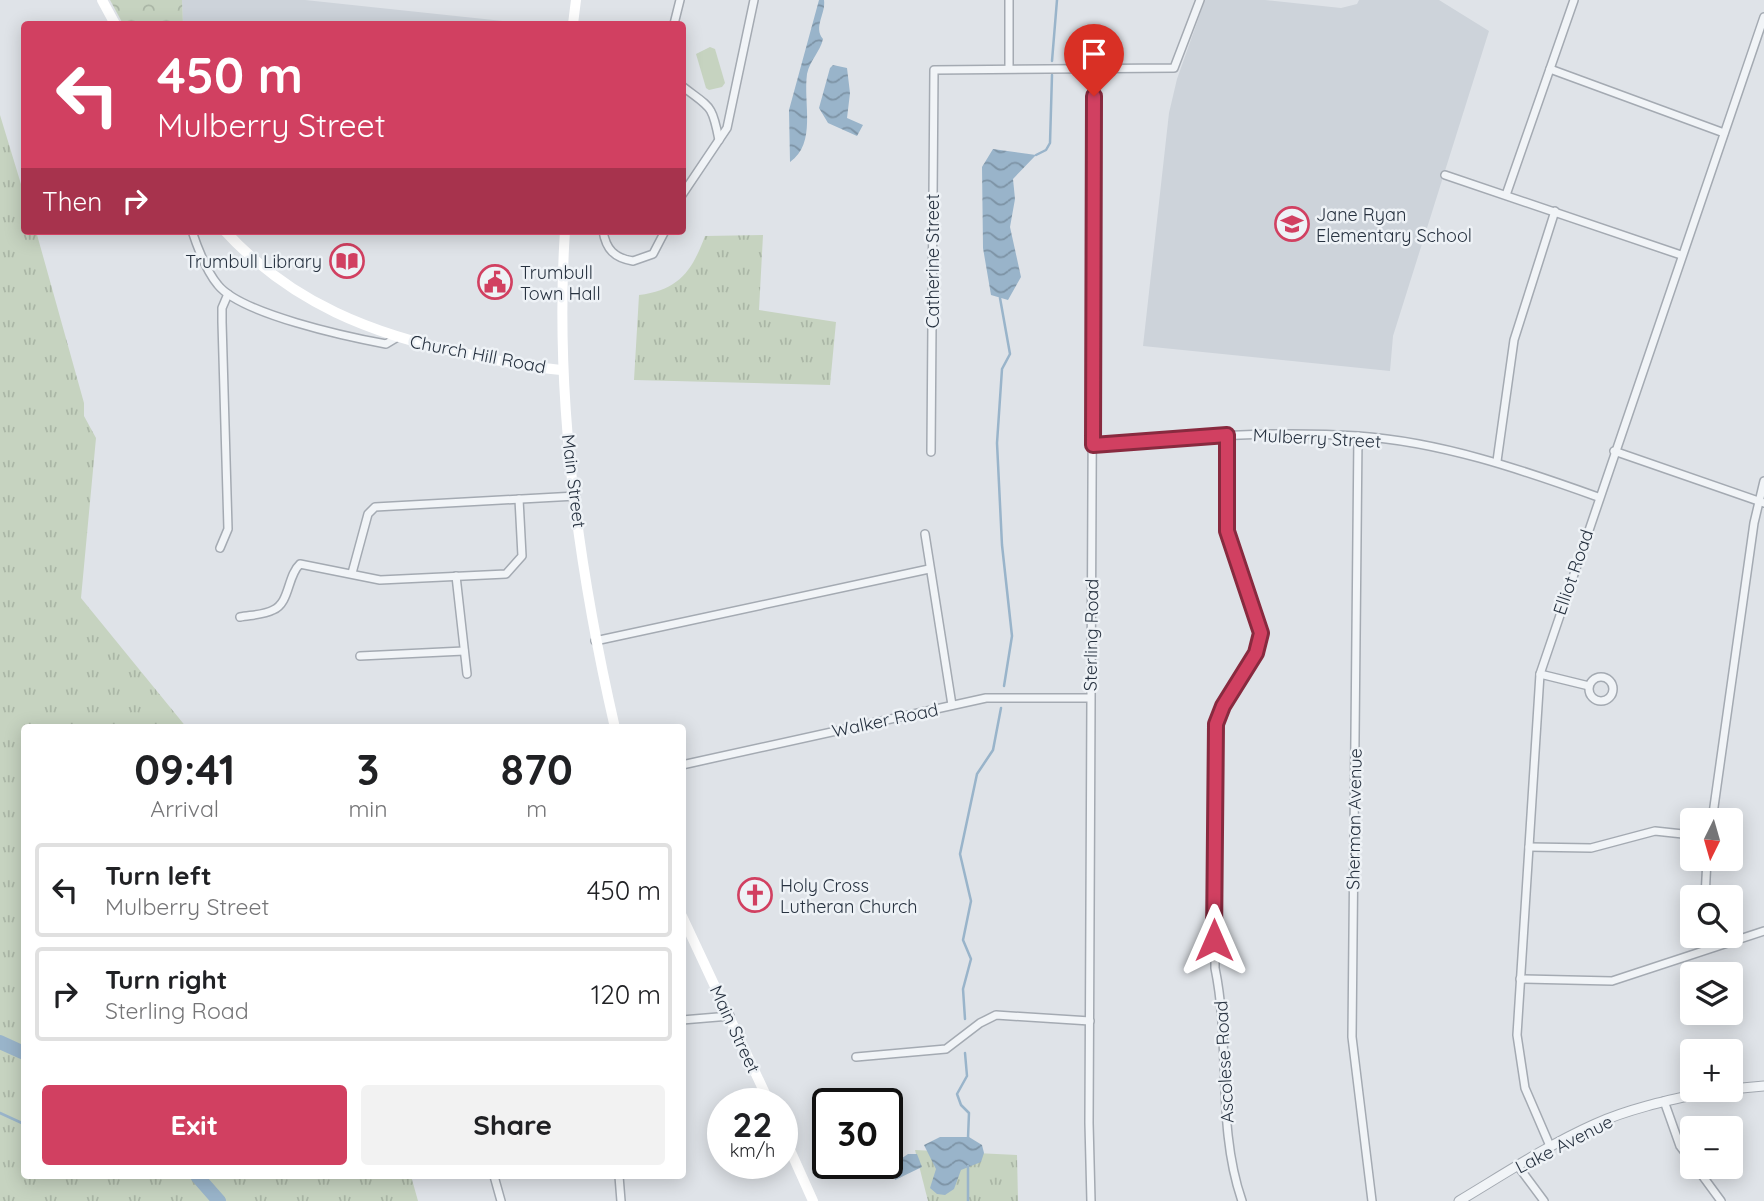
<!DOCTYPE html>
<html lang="en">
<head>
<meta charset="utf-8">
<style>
  body { margin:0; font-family:Quicksand,sans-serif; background:#f2f2f2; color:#202124; height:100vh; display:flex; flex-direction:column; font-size:26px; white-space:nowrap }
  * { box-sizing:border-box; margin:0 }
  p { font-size:23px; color:#757577 }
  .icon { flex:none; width:38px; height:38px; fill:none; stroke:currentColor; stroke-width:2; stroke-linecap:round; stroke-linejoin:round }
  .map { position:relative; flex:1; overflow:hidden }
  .details { position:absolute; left:21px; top:724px; width:665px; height:455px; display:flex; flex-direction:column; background:#fff; border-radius:7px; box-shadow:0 4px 18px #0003 }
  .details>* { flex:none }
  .hud { position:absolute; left:21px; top:21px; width:665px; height:214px; border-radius:7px; box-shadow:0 4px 18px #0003; background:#d14061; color:#fff; overflow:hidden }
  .needle { width:46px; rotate:185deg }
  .tools { position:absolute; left:1680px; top:808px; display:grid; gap:14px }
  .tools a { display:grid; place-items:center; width:63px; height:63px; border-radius:7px; background:#fff; box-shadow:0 4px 18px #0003; font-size:35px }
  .speed { position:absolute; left:707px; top:1088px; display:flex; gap:14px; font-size:35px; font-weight:700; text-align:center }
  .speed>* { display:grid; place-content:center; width:91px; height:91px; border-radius:50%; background:#fff; box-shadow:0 4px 18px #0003; line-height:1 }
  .speed small { font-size:18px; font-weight:400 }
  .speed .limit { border:4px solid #111; border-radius:10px; background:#fff; color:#111 }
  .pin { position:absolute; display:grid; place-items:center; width:60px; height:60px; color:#fff; margin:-72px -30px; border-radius:50% 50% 50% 0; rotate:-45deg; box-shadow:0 0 7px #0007 }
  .pin .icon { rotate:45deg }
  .me { position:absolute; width:77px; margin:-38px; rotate:0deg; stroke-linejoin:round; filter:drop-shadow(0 0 5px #0008) }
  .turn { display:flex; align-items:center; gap:24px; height:147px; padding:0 21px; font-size:32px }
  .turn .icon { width:91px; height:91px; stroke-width:2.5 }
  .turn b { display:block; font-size:49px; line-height:60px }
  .then { display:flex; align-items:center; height:66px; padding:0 21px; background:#0003; gap:14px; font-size:26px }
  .eta { display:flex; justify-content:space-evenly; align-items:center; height:119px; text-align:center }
  .eta b { font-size:42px; font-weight:700; line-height:49px }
  .action { display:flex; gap:14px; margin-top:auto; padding:14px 21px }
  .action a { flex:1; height:80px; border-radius:7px; background:#d14061; color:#fff; font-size:28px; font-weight:700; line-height:80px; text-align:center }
  .action a+a { background:#f2f2f2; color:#202124 }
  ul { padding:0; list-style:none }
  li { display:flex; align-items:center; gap:21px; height:94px; margin:0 14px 10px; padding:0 7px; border:4px solid #e0e0e0; border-radius:7px }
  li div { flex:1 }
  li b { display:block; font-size:26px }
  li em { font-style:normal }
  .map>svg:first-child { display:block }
  .built { fill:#cdd3da }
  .grass { fill:#c6d3c0 }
  .forest { fill:url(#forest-crowns) }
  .park { fill:url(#park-tufts) }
  .water { fill:url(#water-waves) }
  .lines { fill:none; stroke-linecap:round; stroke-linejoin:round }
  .stream { stroke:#99b4ca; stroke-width:2.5 }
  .river { stroke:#99b4ca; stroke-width:14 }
  .minor-casing { stroke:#a4aab2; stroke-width:10 }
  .tertiary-casing { stroke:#a4aab2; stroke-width:11 }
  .minor { stroke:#f1f4f7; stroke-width:7 }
  .tertiary { stroke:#f1f4f7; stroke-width:9 }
  .secondary { stroke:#fff; stroke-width:10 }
  .route-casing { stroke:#882a3f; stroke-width:18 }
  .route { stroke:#d14061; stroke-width:12 }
  .labels { text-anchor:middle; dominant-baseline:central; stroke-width:5; stroke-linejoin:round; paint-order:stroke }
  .poi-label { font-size:18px; fill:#273240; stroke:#eef2f6; text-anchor:start }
  .street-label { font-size:18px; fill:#273240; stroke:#eef2f6 }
</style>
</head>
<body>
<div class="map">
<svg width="1764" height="1201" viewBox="0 0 1764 1201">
  <defs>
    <pattern id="forest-crowns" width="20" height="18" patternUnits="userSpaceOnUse" patternTransform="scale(1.75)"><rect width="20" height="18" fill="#c6d3c0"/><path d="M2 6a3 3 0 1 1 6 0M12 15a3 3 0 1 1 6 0" fill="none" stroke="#aab6a6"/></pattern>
    <pattern id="park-tufts" width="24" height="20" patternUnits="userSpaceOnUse" patternTransform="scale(1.75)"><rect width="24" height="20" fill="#c6d3c0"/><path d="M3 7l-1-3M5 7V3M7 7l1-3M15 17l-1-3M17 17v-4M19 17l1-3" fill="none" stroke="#aab6a6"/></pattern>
    <pattern id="water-waves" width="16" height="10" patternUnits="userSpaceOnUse" patternTransform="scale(1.75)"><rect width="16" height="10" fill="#99b4ca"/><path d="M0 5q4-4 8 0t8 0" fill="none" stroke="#7d93a5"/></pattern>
  </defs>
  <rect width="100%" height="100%" fill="#dfe3e8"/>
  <g class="built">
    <path d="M182 0H305L530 24 567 22V24H183Z"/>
    <path d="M1205 0H1265L1341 8 1357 4 1359 0H1439L1489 31 1393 336 1390 371 1143 346 1169 113 1177 79Z"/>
  </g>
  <path class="grass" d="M710 47 715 49 725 83 722 87 709 90 706 88 696 54Z"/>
  <path class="forest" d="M110 0H182L183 24H123Z"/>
  <g class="park">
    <path d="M0 115 24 194V231H36L84 403V416L96 438 81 598 187 728H24V1176H411L418 1201H0Z"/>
    <path d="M763 235 759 310 836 322 830 385 634 380 639 295C679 290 692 271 705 236Z"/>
    <path d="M915 1150 1017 1155 1018 1201H928Z"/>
  </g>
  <g class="water">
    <path d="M819 0H824C826 14 813 27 823 39 820 52 810 60 807 74 803 104 817 143 790 162L789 110Z"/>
    <path d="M833 65 847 68 850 93 847 118 863 125 857 136 828 123 819 108 830 68Z"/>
    <path d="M993 149 1036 155 1013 179 1015 199 1010 227 1021 277 1008 300 991 295 983 248 982 167Z"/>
    <path d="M940 1137H969L982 1145 984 1153 981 1162 961 1170 954 1189 945 1195 937 1194 930 1188 936 1169 924 1145Z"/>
    <path d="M908 1154H917L922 1167 895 1180 892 1165Z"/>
  </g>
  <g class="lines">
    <g class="stream">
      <path d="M1052 61 1057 0"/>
      <path d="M1036 155 1046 150 1050 143 1052 75"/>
      <path d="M1000 298 1010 354 1002 369 997 443 1002 545 1012 636 1004 686"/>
      <path d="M965 1019 963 989 971 959 963 940 971 901 960 854 977 774 993 750 1001 708"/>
      <path d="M965 1053 967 1076 957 1094 961 1105 969 1113 968 1138"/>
      <path d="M0 1113 24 1124"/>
      <path d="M968 1166V1201"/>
    </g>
    <g class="river">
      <path d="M0 1042 24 1053"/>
      <path d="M197 1176 219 1201"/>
    </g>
    <g class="minor-casing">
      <g id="minor">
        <path d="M1009 0V68"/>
        <path d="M674 24 680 0"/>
        <path d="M1550 69 1724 133"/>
        <path d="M682 86C710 108 712 103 719 140"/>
        <path d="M1445 175 1681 255"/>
        <path d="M682 195 727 128 754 0"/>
        <path d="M1506 195 1574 0"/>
        <path d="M192 231C198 249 206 271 218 285 241 314 348 337 386 344L396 338"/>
        <path d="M603 231C606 249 614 258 633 261L653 254 665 231"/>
        <path d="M1227 435V531L1260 633 1256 653 1219 715 1215 738V968C1231 1045 1216 1126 1242 1201"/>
        <path d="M1358 436 1352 1037 1372 1201"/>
        <path d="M1093 445C1181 438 1269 430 1358 436 1441 442 1520 469 1598 497"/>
        <path d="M1614 451 1764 503"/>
        <path d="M931 452 934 70 1174 68 1200 0"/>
        <path d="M1497 461 1514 340 1555 211"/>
        <path d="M925 534 952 705"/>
        <path d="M220 548 228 529 222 322V308L228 294"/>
        <path d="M352 573 368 514 375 507 576 496"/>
        <path d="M456 576 467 674"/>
        <path d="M240 617C250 615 264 615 273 610 290 603 287 576 300 564L380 580 506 574 522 556 519 499"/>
        <path d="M595 641 929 569"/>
        <path d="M360 656 464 651"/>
        <path d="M1540 674 1589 686"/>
        <circle cx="1601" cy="689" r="12"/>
        <path d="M682 765 986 698H1090"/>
        <path d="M1712 821 1754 523 1764 481"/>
        <path d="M1529 847 1591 848 1655 831 1692 835"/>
        <path d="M1705 898 1707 859"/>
        <path d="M1520 979 1612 981 1764 931"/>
        <path d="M682 1020 730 1016"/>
        <path d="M856 1057 946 1049 980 1023 996 1015 1090 1021"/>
        <path d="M1664 1101 1680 1146 1692 1162"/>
        <path d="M1550 1146 1525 1088 1517 1035 1540 674 1764 17"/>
        <path d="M1518 1166 1544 1201"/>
        <path d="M1696 1167 1721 1201"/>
        <path d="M494 1176 501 1201"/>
        <path d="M619 1176 621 1201"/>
        <path d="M1091 1201 1089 1123 1094 69"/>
      </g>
    </g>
    <g class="tertiary-casing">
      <g id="tertiary">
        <path d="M1731 1089 1764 1086"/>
        <path d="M1459 1201C1504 1174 1548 1145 1595 1124 1633 1107 1675 1099 1715 1090"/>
      </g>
    </g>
    <use href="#minor" class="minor"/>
    <use href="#tertiary" class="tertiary"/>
    <g class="secondary">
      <path d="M102 0 115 24"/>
      <path d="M573 24 576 0"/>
      <path d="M225 231C291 303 373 335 467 354 498 361 529 367 561 370"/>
      <path d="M565 231C554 396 578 567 615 728"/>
      <path d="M682 916 770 1104"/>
      <path d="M782 1132 813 1201"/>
    </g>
  </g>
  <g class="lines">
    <g class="route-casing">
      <path id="route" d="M1094 96 1093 445 1227 435V531L1261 633 1256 653 1223 706 1216 724 1214 940"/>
    </g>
    <use href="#route" class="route"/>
  </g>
  <defs>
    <g id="school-ring" transform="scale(1.75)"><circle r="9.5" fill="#eef2f6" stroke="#d14061" stroke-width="1.5"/><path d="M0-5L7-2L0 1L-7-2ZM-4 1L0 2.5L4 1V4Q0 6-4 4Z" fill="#d14061"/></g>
    <g id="library-ring" transform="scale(1.75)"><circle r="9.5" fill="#eef2f6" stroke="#d14061" stroke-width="1.5"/><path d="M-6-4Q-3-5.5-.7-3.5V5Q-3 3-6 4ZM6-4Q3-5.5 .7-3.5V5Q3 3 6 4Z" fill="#d14061"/></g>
    <g id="civic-ring" transform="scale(1.75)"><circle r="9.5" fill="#eef2f6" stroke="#d14061" stroke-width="1.5"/><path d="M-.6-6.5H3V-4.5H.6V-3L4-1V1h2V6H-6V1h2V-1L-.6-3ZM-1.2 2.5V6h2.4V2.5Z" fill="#d14061"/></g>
    <g id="church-ring" transform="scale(1.75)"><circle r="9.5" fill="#eef2f6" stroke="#d14061" stroke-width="1.5"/><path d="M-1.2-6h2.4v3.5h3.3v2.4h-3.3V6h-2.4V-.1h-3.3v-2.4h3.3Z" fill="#d14061"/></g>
  </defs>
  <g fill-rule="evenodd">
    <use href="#school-ring" x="1292" y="224"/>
    <use href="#library-ring" x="347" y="261"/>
    <use href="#civic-ring" x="495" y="282"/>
    <use href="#church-ring" x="755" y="895"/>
  </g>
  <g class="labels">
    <g class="poi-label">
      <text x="1316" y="214">Jane Ryan<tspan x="1316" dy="21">Elementary School</tspan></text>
      <text x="322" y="261" text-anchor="end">Trumbull Library</text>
      <text x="520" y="272">Trumbull<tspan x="520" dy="21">Town Hall</tspan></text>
      <text x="780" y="885">Holy Cross<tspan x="780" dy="21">Lutheran Church</tspan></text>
    </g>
    <g class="street-label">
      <text transform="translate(932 261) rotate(-90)">Catherine Street</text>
      <text transform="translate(478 354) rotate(11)">Church Hill Road</text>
      <text transform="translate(1317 438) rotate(3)">Mulberry Street</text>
      <text transform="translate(574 481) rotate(83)">Main Street</text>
      <text transform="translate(1573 572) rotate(-71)">Elliot Road</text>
      <text transform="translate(1091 635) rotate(-89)">Sterling Road</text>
      <text transform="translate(885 720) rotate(-12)">Walker Road</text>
      <text transform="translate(1354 819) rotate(-89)">Sherman Avenue</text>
      <text transform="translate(735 1029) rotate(65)">Main Street</text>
      <text transform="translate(1224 1062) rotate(-93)">Ascolese Road</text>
      <text transform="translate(1564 1144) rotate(-27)">Lake Avenue</text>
    </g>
  </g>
</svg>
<div class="tools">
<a><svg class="needle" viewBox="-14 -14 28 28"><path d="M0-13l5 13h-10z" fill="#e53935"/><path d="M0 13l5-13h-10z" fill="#757577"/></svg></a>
<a><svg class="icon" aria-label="search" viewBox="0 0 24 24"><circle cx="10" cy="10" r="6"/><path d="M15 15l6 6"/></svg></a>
<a><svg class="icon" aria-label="layers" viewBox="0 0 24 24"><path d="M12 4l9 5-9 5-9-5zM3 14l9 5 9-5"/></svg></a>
<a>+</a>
<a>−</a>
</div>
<div class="speed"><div>22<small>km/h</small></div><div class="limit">30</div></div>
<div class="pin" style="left:1094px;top:96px;background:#d93025"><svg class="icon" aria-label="arrive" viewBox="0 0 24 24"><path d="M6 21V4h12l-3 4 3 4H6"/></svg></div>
<svg class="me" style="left:1214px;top:940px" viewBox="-20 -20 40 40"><path d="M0-17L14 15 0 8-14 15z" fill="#d14061" stroke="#fff" stroke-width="4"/></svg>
<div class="hud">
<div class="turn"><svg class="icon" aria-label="left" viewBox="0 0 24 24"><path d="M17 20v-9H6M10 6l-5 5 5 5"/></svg><div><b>450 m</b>Mulberry Street</div></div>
<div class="then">Then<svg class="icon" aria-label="right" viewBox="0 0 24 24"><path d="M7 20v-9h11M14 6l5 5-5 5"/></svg></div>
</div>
<section class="details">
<div class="eta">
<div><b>09:41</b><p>Arrival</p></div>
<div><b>3</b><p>min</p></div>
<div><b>870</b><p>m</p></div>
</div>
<ul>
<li><svg class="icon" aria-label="left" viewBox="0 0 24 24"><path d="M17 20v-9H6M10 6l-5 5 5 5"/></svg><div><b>Turn left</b><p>Mulberry Street</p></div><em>450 m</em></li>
<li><svg class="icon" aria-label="right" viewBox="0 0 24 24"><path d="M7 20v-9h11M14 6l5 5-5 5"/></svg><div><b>Turn right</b><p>Sterling Road</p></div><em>120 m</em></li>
</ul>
<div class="action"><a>Exit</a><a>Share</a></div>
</section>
</div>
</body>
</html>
